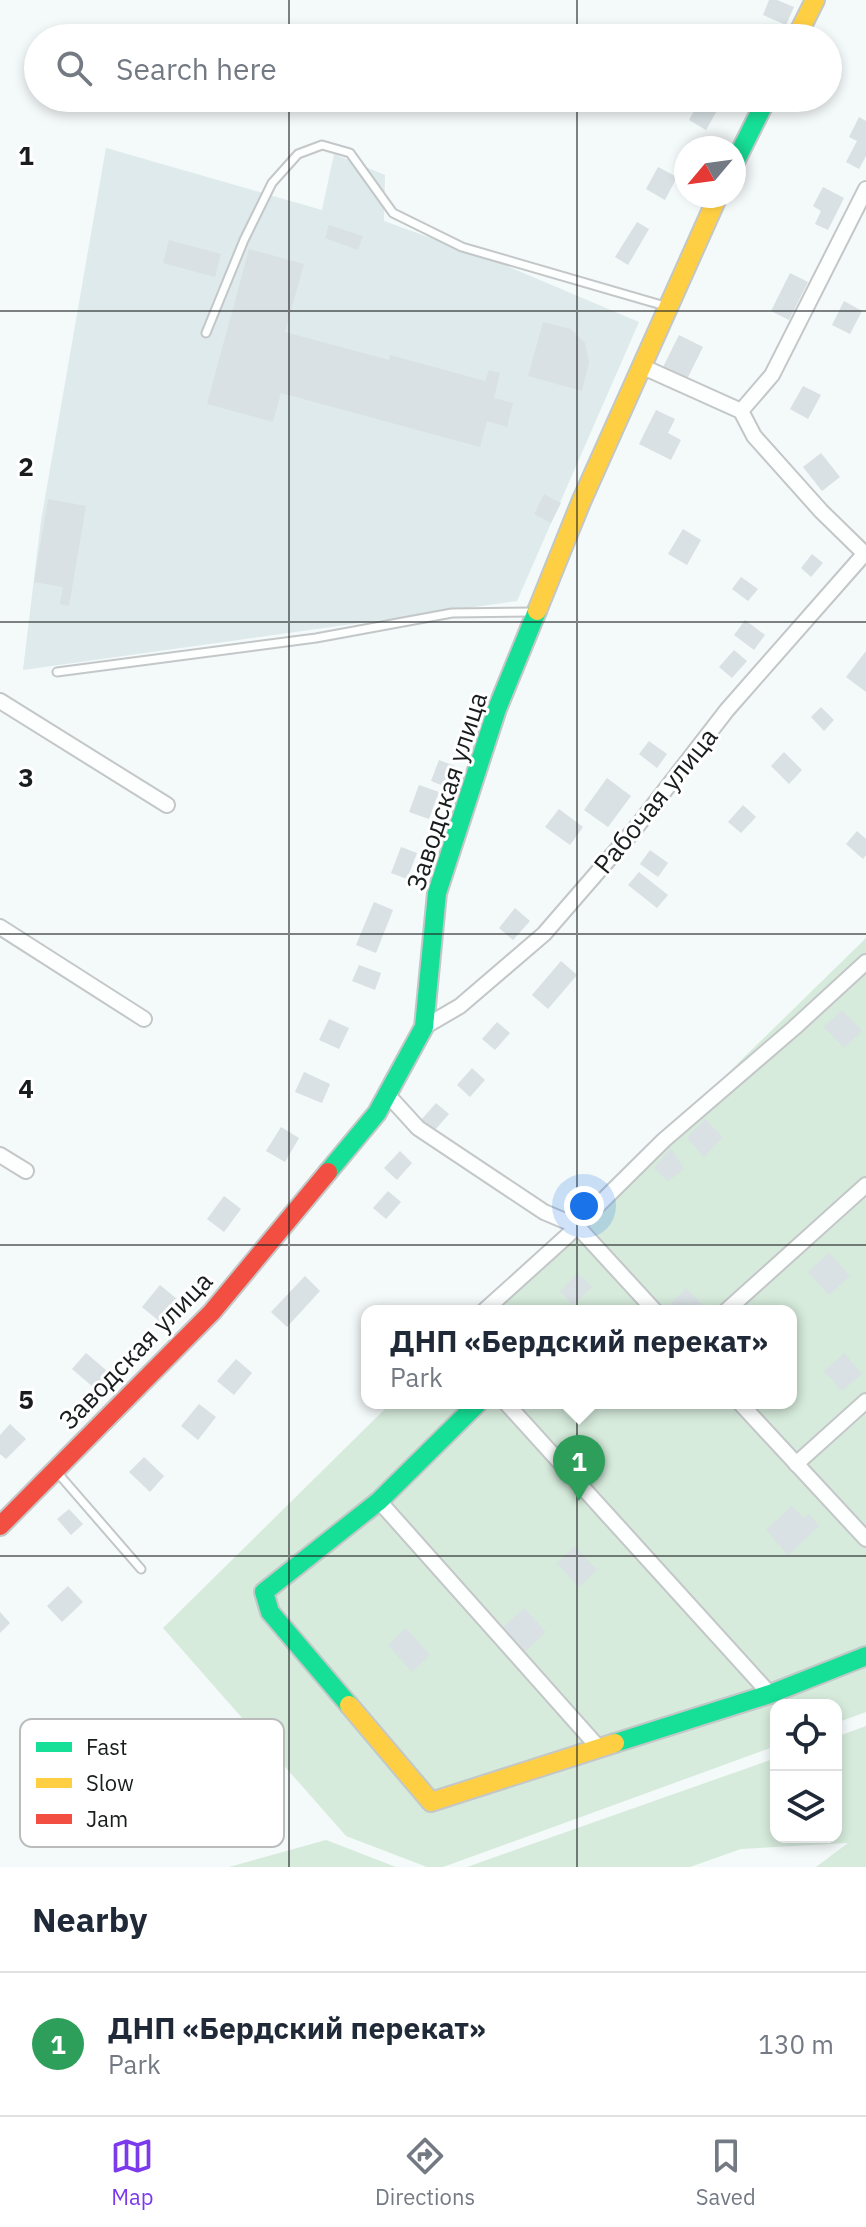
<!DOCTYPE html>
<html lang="en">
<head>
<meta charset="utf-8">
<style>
	:root { --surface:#fff; --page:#f2f2f3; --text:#1f2937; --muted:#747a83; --line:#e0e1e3; --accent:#7c3aed }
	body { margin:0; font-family:"IBM Plex Sans",sans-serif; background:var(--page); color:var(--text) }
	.controls { position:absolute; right:24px; bottom:24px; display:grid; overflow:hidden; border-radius:16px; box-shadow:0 4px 12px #0003 }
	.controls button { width:72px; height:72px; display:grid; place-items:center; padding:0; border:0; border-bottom:2px solid var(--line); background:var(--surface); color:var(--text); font:40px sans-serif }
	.compass { position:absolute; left:674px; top:136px; width:72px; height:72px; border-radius:50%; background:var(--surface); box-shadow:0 4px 12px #0003; rotate:241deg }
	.you { position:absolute; left:584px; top:1206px; width:28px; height:28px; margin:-20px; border:6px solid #fff; border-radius:50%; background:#1a73e8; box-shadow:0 0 0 12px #1a73e833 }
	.badge { display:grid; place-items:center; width:52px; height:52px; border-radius:50%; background:var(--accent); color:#fff; font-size:26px; font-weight:700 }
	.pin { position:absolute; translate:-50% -66px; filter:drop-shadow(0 2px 4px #0008) }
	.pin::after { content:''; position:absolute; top:42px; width:28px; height:24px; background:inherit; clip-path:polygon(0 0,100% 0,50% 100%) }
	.popup { position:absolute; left:361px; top:1305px; width:436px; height:104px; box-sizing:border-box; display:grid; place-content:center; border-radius:16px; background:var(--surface); filter:drop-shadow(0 2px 6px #0005); font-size:26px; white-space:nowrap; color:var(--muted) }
	.popup b { font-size:30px; color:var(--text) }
	.popup::after { content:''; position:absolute; left:50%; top:100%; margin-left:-16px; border:16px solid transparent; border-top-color:var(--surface) }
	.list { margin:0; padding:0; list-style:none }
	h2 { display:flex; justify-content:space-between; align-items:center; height:104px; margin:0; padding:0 32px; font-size:34px }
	h2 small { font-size:26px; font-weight:400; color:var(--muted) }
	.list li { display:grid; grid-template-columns:52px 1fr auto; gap:24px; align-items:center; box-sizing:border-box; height:144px; padding:0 32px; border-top:2px solid var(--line) }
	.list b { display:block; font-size:30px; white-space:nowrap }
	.list p { margin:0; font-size:26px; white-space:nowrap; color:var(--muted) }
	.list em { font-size:26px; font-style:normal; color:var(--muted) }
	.icon { flex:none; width:44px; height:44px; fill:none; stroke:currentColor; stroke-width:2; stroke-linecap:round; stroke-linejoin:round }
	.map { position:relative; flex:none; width:866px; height:1867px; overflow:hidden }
	.search { position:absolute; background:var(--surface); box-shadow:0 4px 12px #0003; left:24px; right:24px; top:24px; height:88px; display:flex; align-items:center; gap:20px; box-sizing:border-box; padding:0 28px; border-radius:44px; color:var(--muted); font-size:30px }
	.sheet { height:248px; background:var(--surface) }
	nav { display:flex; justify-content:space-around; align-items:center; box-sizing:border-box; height:112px; border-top:2px solid var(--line); background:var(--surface); font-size:22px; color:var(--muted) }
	nav a { display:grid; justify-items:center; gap:4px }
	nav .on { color:var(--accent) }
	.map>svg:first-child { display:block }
	.built { fill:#deeaeb }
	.green { fill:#d6ebdc }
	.building { fill:#d9e1e4 }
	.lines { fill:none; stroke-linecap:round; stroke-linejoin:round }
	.lane-casing { stroke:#c3c7c8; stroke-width:11 }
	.street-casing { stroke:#c3c7c8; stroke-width:18 }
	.fast-casing { stroke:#c3c7c8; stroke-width:22 }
	.slow-casing { stroke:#c3c7c8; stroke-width:22 }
	.jam-casing { stroke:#c3c7c8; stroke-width:22 }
	.lane { stroke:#fdfefe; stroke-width:7 }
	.street { stroke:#fdfefe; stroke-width:14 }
	.fast { stroke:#16e098; stroke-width:18 }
	.slow { stroke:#ffcf43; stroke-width:18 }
	.jam { stroke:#f24e42; stroke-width:18 }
	.grid { fill:none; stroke:#191d1d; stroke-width:2; stroke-opacity:0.55 }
	.labels { text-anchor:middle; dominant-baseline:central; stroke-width:6; stroke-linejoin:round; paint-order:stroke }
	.street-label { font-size:26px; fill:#191d1d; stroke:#fff }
	.key { fill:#fff; stroke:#babbbb; stroke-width:2 }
	.key-label { font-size:22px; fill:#191d1d }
	.grid-label { font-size:26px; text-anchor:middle; font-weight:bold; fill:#191d1d; stroke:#fff; stroke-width:6; stroke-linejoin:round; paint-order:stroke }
</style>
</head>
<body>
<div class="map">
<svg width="866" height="1867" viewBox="0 0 866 1867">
	<rect width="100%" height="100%" fill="#f4f9f9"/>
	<polygon class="built" points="106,148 322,210 334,154 385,175 384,221 500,263 639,322 517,601 23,670 41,521"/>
	<g class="green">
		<polygon points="866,938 866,1712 836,1723 836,1705 776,1705 776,1746 443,1867 427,1867 346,1836 163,1628 391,1403 791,1403 791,1311 485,1311"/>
		<polygon points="866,1726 866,1867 816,1867 848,1843 741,1849 690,1867 467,1867 776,1758 776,1837 836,1837 836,1737"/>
		<polygon points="326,1840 396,1867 229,1867"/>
	</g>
	<g class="building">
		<polygon points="769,0 777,0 794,7 786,25 763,15"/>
		<polygon points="701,98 724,98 706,130 689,120"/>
		<polygon points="859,117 866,121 866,156 859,169 846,162 857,141 849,137"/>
		<polygon points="658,167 677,177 665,200 646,189"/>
		<polygon points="823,187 844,198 828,230 815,224 821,211 813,206"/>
		<polygon points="637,222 649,229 628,265 615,257"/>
		<polygon points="329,225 363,236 358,250 325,238"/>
		<polygon points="169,240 221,254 215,277 163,263"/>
		<polygon points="249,249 304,264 285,332 389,360 390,355 485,381 489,370 500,373 494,398 513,403 507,427 487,421 480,447 281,393 273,422 207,404"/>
		<polygon points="790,273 808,282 789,320 771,311"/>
		<polygon points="844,301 862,311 850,334 832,325"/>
		<polygon points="543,322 571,329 585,343 589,363 582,391 528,376"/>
		<polygon points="679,335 703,347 687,379 663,367"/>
		<polygon points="803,386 821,395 808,419 790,409"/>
		<polygon points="656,410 675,419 668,433 681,440 671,460 639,444"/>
		<polygon points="821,453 840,477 822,491 803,467"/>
		<polygon points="544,494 561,503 551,523 534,514"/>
		<polygon points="48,499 86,506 69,606 60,604 63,587 34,582"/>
		<polygon points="683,529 701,540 687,565 668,554"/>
		<polygon points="812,554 823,563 811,577 801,568"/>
		<polygon points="741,577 758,589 748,601 732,589"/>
		<polygon points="745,620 765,635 754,650 734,635"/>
		<polygon points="734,650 747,661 732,678 719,667"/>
		<polygon points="866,651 866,692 846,677"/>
		<polygon points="821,707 834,720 824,731 811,717"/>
		<polygon points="649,741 667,754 657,768 639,754"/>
		<polygon points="784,752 802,770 789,784 771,766"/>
		<polygon points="439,760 455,766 446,787 431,781"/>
		<polygon points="607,778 631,796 608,827 584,810"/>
		<polygon points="419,785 439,792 429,819 409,812"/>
		<polygon points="743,805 756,817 741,833 728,822"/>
		<polygon points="559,809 583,827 570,845 545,827"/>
		<polygon points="857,831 866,839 866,855 863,859 846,844"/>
		<polygon points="401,847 417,853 407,879 391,873"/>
		<polygon points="650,850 668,863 658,877 640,864"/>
		<polygon points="639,872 668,895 657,908 628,885"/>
		<polygon points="374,902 393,910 376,953 356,945"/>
		<polygon points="515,908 530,921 513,940 499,928"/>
		<polygon points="561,961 577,975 548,1009 532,995"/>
		<polygon points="359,965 381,973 375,990 352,981"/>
		<polygon points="842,1010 862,1031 844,1048 824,1027"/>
		<polygon points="329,1019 349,1028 339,1049 319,1040"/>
		<polygon points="497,1022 510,1033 495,1050 482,1039"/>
		<polygon points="472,1068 485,1080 470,1097 457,1085"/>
		<polygon points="304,1072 330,1084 322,1103 295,1092"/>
		<polygon points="436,1103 449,1114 434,1131 421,1120"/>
		<polygon points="705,1119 723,1137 704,1157 687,1138"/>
		<polygon points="281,1127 299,1138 285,1162 266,1151"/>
		<polygon points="671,1148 684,1169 668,1181 654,1168"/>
		<polygon points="400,1151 412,1163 397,1180 384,1168"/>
		<polygon points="388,1191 401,1202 386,1219 373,1208"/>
		<polygon points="224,1196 241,1209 224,1232 207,1219"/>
		<polygon points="829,1253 850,1276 829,1295 808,1272"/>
		<polygon points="578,1273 592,1287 573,1305 560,1291"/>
		<polygon points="305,1276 320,1291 287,1327 271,1312"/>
		<polygon points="160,1285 177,1299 159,1321 142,1307"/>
		<polygon points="686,1288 708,1311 677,1311 670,1304"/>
		<polygon points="86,1353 113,1376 99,1392 72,1369"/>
		<polygon points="844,1353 862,1374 842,1391 824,1371"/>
		<polygon points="236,1359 252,1373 234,1395 217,1381"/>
		<polygon points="199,1404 216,1417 198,1440 181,1426"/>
		<polygon points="10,1424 26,1439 6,1459 0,1454 0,1435"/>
		<polygon points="144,1457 164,1476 150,1492 129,1472"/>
		<polygon points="792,1506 804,1518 809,1514 819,1526 788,1555 766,1530"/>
		<polygon points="69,1509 83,1524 71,1535 57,1519"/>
		<polygon points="575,1546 597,1570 579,1587 557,1563"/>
		<polygon points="68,1586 83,1602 62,1622 47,1606"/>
		<polygon points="524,1608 546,1632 525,1652 502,1628"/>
		<polygon points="0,1612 10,1623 0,1633"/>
		<polygon points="406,1628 430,1655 412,1672 388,1645"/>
	</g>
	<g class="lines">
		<g class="lane-casing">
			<g id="lane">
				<polyline points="206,333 244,240 272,183 298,154 322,145 350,153 393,213 462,247 665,306"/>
				<polyline points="57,672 316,638 452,613 535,612"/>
				<polyline points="56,1471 141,1569"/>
			</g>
		</g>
		<g class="street-casing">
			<g id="street">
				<polyline points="641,366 741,411 754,436 821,511 864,553"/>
				<polyline points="741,411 772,375 866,189"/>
				<polyline points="0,701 167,805"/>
				<polyline points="0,927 144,1019"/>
				<polyline points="424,1027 460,1006 544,934 635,829 727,710 866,552"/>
				<polyline points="387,1094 418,1128 544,1212 577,1226 655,1311"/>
				<polyline points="0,1155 26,1171"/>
				<polyline points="484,1311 567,1236 664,1140 794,1028 866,962"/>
				<polyline points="726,1311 866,1185"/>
				<polyline points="506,1403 770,1694"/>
				<polyline points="740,1403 866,1539"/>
				<polyline points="796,1464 866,1401"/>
				<polyline points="379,1501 599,1748"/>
			</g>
		</g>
		<g class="fast-casing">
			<g id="fast">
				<polyline points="734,164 767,98"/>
				<polyline points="328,1172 377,1113 424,1027 437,893 497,709 537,611"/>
				<polyline points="349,1705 270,1612 264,1592 379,1501 478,1403"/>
				<polyline points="615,1743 770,1694 866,1656"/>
			</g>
		</g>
		<g class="slow-casing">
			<g id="slow">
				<polyline points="796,38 815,0"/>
				<polyline points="537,611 581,502 718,196"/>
				<polyline points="349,1705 431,1802 615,1743"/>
			</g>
		</g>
		<g class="jam-casing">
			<polyline id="jam" points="0,1526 212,1312 328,1172"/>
		</g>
		<use href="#lane" class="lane"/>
		<use href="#street" class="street"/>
		<use href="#fast" class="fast"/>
		<use href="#slow" class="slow"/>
		<use href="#jam" class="jam"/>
	</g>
	<path class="grid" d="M 289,0 L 289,38M 577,0 L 577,38M 289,98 L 289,1867M 577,98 L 577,1867M 0,311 L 866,311M 0,622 L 866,622M 0,934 L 866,934M 0,1245 L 866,1245M 0,1556 L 866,1556"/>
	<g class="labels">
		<g class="street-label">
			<text transform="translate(446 791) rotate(-72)">Заводская улица</text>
			<text transform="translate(655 800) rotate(-51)">Рабочая улица</text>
			<text transform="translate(135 1350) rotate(-46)">Заводская улица</text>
		</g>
	</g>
	<rect x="20" y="1719" width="264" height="128" rx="12" class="key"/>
	<rect x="36" y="1742" width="36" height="10" fill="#16e098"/>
	<rect x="36" y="1778" width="36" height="10" fill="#ffcf43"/>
	<rect x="36" y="1814" width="36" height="10" fill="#f24e42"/>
	<g class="key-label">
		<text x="86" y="1755">Fast</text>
		<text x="86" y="1791">Slow</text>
		<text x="86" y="1827">Jam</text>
	</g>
	<g class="grid-label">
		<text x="26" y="165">1</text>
		<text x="26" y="476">2</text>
		<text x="26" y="787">3</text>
		<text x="26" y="1098">4</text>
		<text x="26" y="1409">5</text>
	</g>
</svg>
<div class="controls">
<button><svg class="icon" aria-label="locate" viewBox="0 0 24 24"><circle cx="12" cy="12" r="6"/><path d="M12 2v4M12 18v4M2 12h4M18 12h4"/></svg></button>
<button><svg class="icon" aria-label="layers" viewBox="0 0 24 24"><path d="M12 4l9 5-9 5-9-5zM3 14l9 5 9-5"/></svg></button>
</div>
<svg class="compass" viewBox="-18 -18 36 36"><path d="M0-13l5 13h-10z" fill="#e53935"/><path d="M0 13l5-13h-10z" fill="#747a83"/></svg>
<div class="you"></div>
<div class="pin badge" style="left:579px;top:1501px;background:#2e9e5b">1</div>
<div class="popup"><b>ДНП «Бердский перекат»</b>Park</div>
<div class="search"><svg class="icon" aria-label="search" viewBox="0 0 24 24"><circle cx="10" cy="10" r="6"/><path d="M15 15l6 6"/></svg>Search here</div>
</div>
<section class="sheet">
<h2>Nearby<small></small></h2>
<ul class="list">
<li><span class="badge" style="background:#2e9e5b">1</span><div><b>ДНП «Бердский перекат»</b><p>Park</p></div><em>130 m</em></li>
</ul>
</section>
<nav>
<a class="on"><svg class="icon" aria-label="map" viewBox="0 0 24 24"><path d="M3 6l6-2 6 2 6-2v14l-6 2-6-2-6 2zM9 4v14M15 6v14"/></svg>Map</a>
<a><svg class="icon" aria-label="directions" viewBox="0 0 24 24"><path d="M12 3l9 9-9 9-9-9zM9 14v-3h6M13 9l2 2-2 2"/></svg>Directions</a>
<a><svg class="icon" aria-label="saved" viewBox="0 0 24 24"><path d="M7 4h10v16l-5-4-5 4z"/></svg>Saved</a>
</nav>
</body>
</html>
